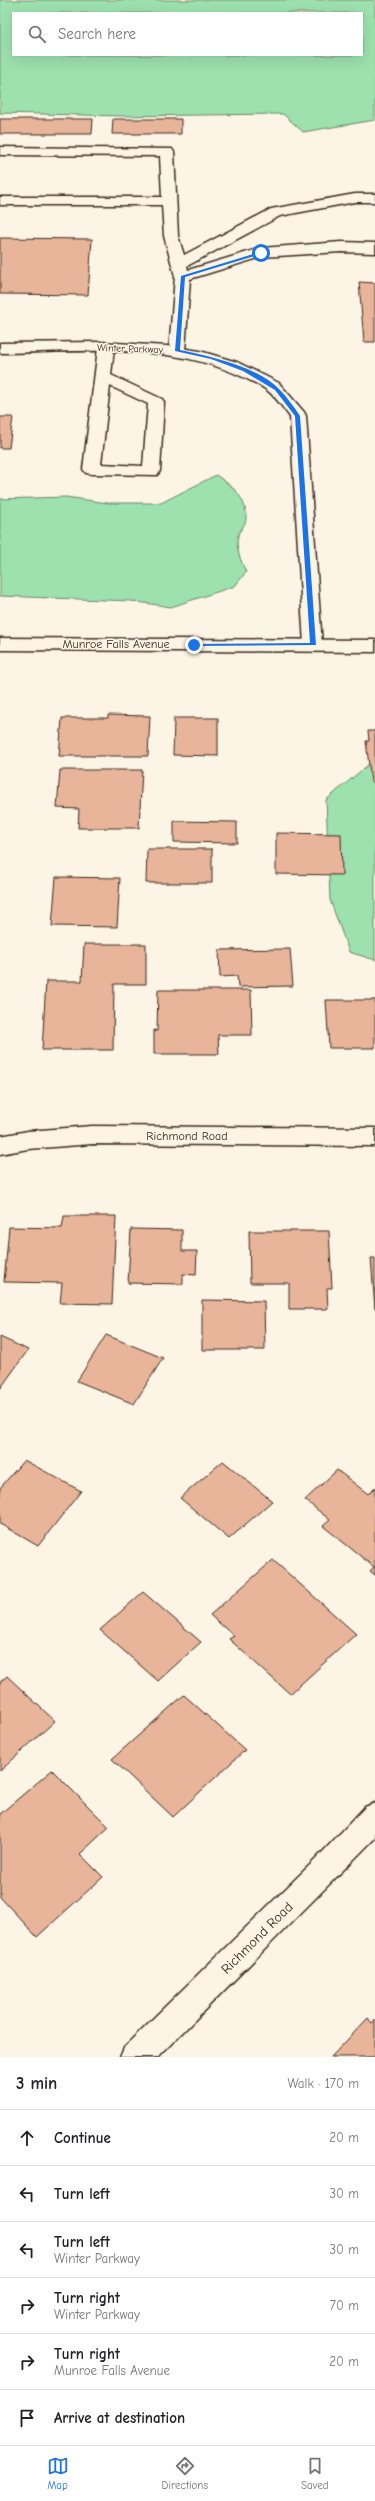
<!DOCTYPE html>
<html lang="en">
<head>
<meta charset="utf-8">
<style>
	:root { --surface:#fff; --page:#f2f2f2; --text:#202124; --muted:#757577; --line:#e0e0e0; --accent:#1a73e8 }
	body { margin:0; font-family:"Comic Neue",sans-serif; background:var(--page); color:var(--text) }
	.stop { position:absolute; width:12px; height:12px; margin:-9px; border:3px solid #1a73e8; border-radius:50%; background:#fff }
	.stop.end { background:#1a73e8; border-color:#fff; box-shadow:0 1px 4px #0008 }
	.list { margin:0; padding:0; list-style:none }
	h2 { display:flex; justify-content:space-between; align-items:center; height:52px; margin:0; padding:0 16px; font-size:17px }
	h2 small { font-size:13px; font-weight:400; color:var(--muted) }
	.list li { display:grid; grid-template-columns:26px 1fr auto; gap:12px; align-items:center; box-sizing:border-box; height:56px; padding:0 16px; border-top:1px solid var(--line) }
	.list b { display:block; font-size:15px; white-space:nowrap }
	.list p { margin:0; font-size:13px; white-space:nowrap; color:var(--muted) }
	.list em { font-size:13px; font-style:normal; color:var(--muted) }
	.icon { flex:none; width:22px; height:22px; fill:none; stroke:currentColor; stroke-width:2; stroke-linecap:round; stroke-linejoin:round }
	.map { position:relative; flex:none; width:375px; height:2057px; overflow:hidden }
	.search { position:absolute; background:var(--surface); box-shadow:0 4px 16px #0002; left:12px; right:12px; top:12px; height:44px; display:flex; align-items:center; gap:10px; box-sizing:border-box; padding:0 14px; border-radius:0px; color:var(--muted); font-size:15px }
	.sheet { height:388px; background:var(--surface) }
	nav { display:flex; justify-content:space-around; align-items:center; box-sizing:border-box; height:56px; border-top:1px solid var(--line); background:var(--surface); font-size:11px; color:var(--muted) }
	nav a { display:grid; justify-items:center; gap:2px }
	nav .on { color:var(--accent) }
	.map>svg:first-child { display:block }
	.green { fill:#9ce1ae; stroke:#6c8666; fill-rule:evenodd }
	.building { fill:#e8b49a; stroke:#3b2a1e }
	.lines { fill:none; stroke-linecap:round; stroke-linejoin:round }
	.lane-casing { stroke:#3b2a1e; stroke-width:3 }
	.street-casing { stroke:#3b2a1e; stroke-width:3 }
	.secondary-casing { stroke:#3b2a1e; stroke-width:3 }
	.lane { fill:#fcf5e5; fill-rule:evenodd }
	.street { fill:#fcf5e5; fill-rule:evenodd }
	.secondary { fill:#fcf5e5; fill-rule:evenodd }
	.route { fill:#1a73e8 }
	.labels { text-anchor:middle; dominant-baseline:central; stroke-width:3; stroke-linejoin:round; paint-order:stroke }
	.far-street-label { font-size:10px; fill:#3b2a1e; stroke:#fcf5e5 }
	.street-label { font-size:12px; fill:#3b2a1e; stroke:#fcf5e5 }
	.near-street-label { font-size:14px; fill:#3b2a1e; stroke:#fcf5e5 }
</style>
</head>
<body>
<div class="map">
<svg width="375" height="2057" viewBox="0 0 375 2057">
	<rect width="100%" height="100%" fill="#fcf5e5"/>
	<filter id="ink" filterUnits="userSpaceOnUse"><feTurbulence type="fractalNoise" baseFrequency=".025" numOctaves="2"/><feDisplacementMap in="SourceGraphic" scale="8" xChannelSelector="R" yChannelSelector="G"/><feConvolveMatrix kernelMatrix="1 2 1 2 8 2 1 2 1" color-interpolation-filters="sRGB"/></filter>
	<g filter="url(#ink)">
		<g class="green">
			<path d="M 0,0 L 375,0 L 375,120 L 303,132 L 283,114 L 121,116 L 0,113 ZM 13,13 L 362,13 L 362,55 L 13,55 Z"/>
			<path d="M 216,475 C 232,486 247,497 246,519 C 246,525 239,530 238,536 C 235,548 241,561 246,572 L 235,586 L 171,607 L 131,601 L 0,596 L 0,499 L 66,497 L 108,503 L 161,503 Z"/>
			<polygon points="375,759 375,960 349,952 330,900 326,800"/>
		</g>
		<g class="building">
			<polygon points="0,119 93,119 92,134 0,134"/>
			<polygon points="113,119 181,119 181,134 112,134"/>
			<polygon points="0,238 92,239 88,295 0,294"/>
			<polygon points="359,282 375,283 375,342 364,342"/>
			<polygon points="0,417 13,417 9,448 0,448"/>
			<polygon points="108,715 150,716 148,756 59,756 62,718 108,718"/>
			<polygon points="174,718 218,718 218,756 173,755"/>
			<polygon points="368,731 375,731 375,782 371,782 366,741 369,741"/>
			<polygon points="60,770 142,770 139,828 78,828 79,809 57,808"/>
			<polygon points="174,821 237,822 237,843 174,842"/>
			<polygon points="276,833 341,834 342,875 276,874"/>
			<polygon points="147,849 212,849 212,883 146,883"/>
			<polygon points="56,877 120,878 117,927 52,926"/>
			<polygon points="84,944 146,944 146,984 114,984 113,1050 42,1050 46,981 82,981"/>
			<polygon points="290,949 293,986 238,987 237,976 220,977 219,950"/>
			<polygon points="158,990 251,990 252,1035 218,1035 219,1054 154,1054 154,1030 157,1031"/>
			<polygon points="326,1000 375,1000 375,1048 329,1048"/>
			<polygon points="64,1216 116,1216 112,1304 60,1303 62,1283 4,1282 9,1227 62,1228"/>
			<polygon points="131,1229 182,1230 182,1251 197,1251 196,1275 183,1274 183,1284 128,1283"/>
			<polygon points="249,1231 329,1231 332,1288 327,1288 328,1309 289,1309 289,1283 250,1283"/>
			<polygon points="371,1258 375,1258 375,1309"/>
			<polygon points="202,1300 264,1301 265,1350 202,1350"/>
			<polygon points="106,1335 163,1358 134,1404 77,1381"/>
			<polygon points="0,1337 28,1350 0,1389"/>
			<polygon points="24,1460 81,1491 38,1546 0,1524 0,1488"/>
			<polygon points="223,1461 272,1501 229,1539 180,1498"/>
			<polygon points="337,1470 368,1494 375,1487 375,1575 370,1571 374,1567 323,1526 330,1520 305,1500"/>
			<polygon points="273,1560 356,1634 290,1694 229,1639 234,1636 210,1615"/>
			<polygon points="143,1592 201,1642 158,1681 100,1630"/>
			<polygon points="7,1676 55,1721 0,1771 0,1682"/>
			<polygon points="184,1695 245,1750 173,1817 112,1759"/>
			<polygon points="52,1770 109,1827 80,1854 103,1877 37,1937 0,1897 0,1814"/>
			<polygon points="368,2018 372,2023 375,2020 375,2057 331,2057"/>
		</g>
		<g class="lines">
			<g class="lane-casing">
				<g id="lane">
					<polygon points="0,147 172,149 174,152 178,236 184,255 271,209 355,194 375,194 375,202 355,202 280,216 187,266 188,270 261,248 341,242 375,243 375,253 341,252 262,257 190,279 185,351 177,356 171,354 169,351 175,276 164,236 162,205 0,205 0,197 162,197 160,156 0,155"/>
					<path d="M 106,343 L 114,348 L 111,375 L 162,399 L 164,402 L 160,471 L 157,475 L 92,474 L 86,473 L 83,469 L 98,348 ZM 110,386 L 148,404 L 143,466 L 101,464 Z"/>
				</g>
			</g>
			<g class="street-casing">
				<g id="street">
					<path d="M 99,342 L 167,346 L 200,351 L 237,362 L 279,383 L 304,412 L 306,416 L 322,645 L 320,649 L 306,649 L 304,645 L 290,417 C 283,408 277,398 268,391 C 261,385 253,382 245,378 C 170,341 81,352 0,353 L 0,343 Z"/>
					<polygon points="92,1126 375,1128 375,1146 92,1144 28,1149 0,1154 0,1136 28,1131"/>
					<polygon points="375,1803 375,1838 158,2057 120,2057 125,2046 316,1859 365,1807"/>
				</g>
			</g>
			<g class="secondary-casing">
				<polygon id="secondary" points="0,638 375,640 375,652 0,650"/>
			</g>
			<use href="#lane" class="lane"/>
			<use href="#street" class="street"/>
			<use href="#secondary" class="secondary"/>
		</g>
	</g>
	<path class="route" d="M 260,252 L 264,253 L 185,277 L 180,350 C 209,356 258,367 279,389 C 287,397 294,407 300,416 L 316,645 L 194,646 L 192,644 L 310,643 L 295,416 L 275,390 L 243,371 L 211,359 L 175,351 L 181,276 Z"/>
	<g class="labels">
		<g class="far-street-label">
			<text transform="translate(130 349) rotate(2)">Winter Parkway</text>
		</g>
		<g class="street-label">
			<text x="116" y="644">Munroe Falls Avenue</text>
			<text x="187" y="1136">Richmond Road</text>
		</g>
		<g class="near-street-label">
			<text transform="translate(257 1938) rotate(-45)">Richmond Road</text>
		</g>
	</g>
</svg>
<div class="stop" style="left:261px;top:253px"></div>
<div class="stop end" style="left:194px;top:645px"></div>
<div class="search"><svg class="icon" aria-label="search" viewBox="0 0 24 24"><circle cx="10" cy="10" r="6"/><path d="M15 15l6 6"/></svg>Search here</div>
</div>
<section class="sheet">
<h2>3 min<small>Walk · 170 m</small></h2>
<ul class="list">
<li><svg class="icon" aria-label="ahead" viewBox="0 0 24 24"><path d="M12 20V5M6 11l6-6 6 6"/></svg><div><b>Continue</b></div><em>20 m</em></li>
<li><svg class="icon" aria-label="left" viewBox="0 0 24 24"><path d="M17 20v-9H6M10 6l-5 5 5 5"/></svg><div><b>Turn left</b></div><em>30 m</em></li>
<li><svg class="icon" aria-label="left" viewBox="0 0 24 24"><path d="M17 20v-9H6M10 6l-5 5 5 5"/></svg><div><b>Turn left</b><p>Winter Parkway</p></div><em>30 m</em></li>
<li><svg class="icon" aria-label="right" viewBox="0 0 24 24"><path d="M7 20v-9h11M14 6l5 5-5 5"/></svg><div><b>Turn right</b><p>Winter Parkway</p></div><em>70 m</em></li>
<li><svg class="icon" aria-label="right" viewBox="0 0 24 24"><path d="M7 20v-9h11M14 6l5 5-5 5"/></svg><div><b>Turn right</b><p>Munroe Falls Avenue</p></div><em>20 m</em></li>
<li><svg class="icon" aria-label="arrive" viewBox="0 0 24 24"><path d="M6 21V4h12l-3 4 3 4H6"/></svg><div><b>Arrive at destination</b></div></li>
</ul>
</section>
<nav>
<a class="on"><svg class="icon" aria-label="map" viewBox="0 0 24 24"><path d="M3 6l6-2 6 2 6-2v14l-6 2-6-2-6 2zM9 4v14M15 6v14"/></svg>Map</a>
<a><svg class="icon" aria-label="directions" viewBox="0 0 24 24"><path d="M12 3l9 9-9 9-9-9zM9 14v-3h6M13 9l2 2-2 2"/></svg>Directions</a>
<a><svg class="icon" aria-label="saved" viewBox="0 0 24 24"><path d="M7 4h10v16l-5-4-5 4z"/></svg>Saved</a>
</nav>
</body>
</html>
